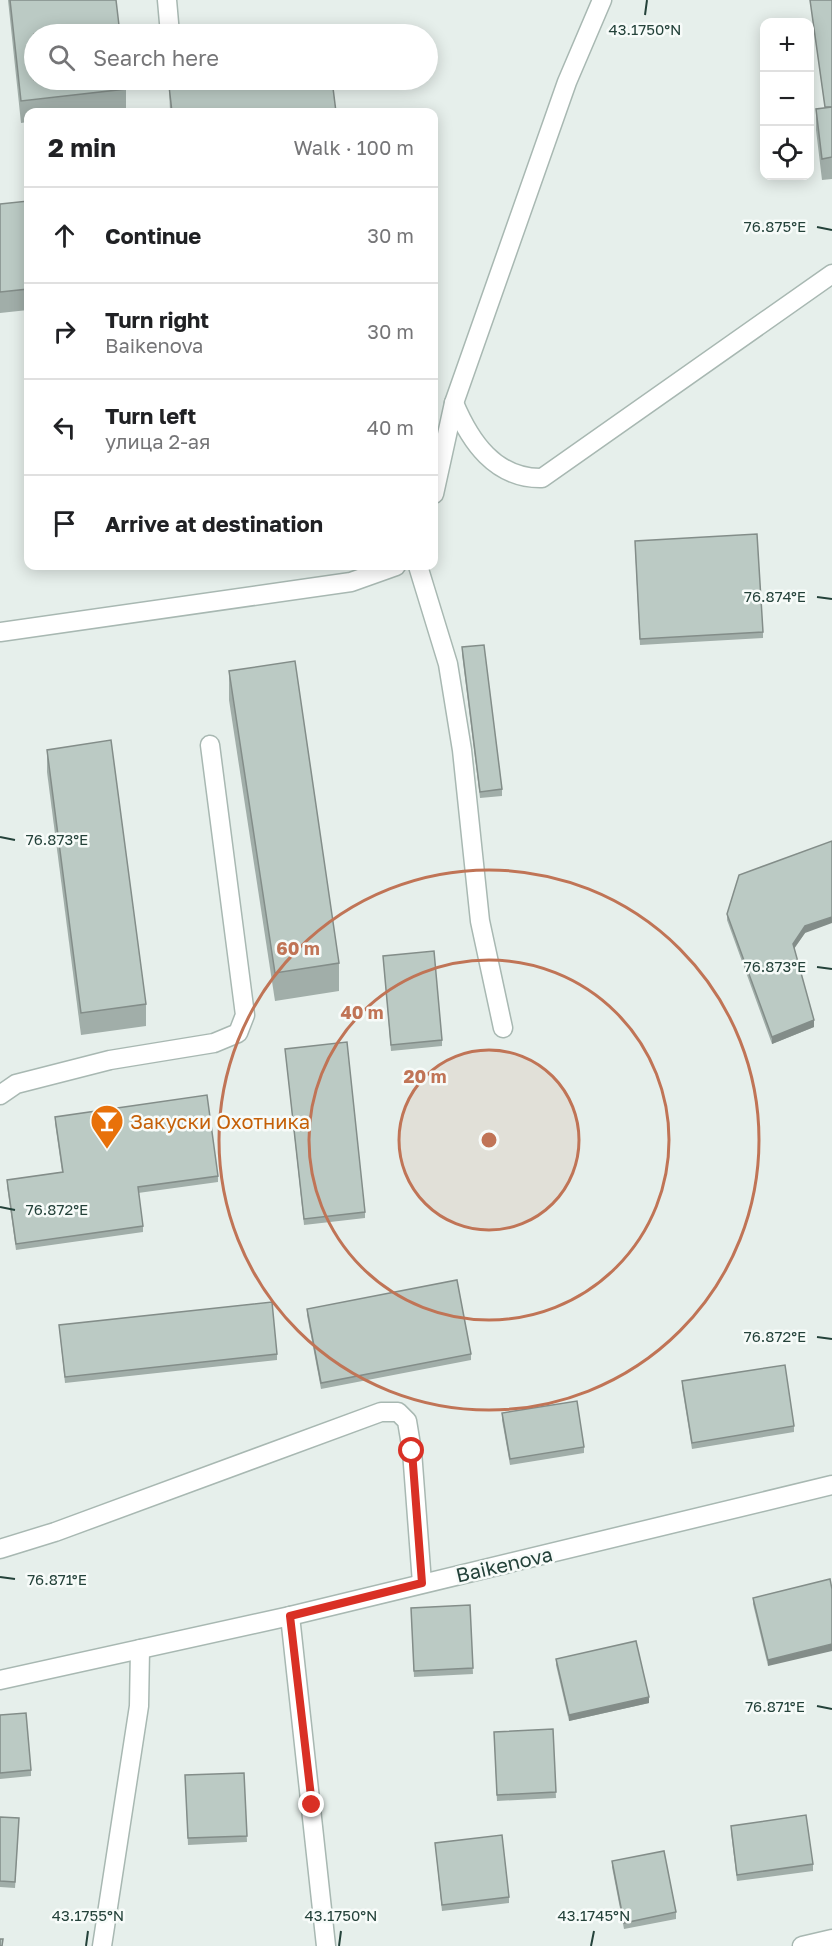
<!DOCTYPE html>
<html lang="en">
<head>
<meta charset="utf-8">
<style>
	:root { --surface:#fff; --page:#f2f2f2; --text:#202124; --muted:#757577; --line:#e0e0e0 }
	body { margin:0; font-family:"Golos Text",sans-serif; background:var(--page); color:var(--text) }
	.controls { position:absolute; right:18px; top:18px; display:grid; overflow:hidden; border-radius:12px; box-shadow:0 3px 15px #0003 }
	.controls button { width:54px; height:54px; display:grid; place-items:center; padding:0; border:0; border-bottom:2px solid var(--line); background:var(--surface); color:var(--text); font:30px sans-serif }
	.stop { position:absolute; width:18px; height:18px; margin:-14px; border:4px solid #d93025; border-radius:50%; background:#fff }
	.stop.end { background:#d93025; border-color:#fff; box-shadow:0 2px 6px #0008 }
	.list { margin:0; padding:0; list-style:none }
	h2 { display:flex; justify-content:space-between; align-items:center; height:78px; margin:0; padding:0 24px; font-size:26px }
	h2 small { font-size:20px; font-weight:400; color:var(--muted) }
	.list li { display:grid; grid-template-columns:39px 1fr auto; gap:18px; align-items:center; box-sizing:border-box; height:96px; padding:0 24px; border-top:2px solid var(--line) }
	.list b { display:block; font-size:22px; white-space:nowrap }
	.list p { margin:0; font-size:20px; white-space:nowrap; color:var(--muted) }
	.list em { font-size:20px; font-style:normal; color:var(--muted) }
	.icon { flex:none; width:33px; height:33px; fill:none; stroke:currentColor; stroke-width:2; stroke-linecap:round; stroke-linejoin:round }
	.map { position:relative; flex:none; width:832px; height:1946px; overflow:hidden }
	.search { position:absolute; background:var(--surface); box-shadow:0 3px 15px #0003; left:24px; top:24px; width:414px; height:66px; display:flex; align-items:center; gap:15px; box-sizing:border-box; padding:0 21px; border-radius:33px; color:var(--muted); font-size:22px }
	.panel { position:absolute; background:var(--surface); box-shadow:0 3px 15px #0003; left:24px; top:108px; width:414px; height:462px; border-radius:12px }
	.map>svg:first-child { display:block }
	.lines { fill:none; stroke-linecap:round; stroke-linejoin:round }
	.minor-casing { stroke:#a8b8b2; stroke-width:21 }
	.minor { stroke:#fff; stroke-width:18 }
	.wall { fill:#a1aea9 }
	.shaded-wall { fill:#838d89 }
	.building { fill:#bbcac4; stroke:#838d89; stroke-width:1.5 }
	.route { stroke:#d93025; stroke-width:8 }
	.ticks { fill:none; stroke:#24423a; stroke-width:2 }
	.ring { fill:none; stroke:#c07456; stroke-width:3 }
	.labels { text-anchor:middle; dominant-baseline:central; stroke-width:5; stroke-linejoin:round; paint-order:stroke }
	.food-label { font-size:20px; fill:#c56008; stroke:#f7fbf9; text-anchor:start }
	.street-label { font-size:20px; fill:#24423a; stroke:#f7fbf9 }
	.ticks-label { font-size:15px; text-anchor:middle; fill:#24423a; stroke:#f7fbf9; stroke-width:5; stroke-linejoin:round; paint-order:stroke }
	.centre { fill:#c07456; stroke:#f7fbf9; stroke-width:3 }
	.ring-label { font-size:18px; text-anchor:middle; font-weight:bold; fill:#c07456; stroke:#f7fbf9; stroke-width:5; stroke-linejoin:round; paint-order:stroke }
</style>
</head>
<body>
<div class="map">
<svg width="832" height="1946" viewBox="0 0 832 1946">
	<rect width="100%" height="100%" fill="#e6efeb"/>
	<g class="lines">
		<g class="minor-casing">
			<g id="minor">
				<polyline points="167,0 170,34"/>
				<path d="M 454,403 C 470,441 495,479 542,478 L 832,274"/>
				<polyline points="434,494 454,403 567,82 602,0"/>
				<polyline points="418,566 448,664 462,750 480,921 503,1028"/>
				<polyline points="0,632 351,582 396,566"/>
				<polyline points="0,1095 16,1084 110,1060 214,1043 238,1033 245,1015 210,745"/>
				<polyline points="0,1549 55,1532 381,1412 398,1412 407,1421 412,1451 422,1583"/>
				<polyline points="290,1616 326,1946"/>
				<polyline points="0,1680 290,1616 832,1485"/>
				<polyline points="102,1946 139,1706 140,1649"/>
				<polyline points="802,1946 832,1939"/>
			</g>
		</g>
		<use href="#minor" class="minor"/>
	</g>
	<g class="wall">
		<polygon points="8,0 116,0 126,89 126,111 113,112 28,112 28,122 21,123"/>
		<polygon points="810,0 832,0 832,179 822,180 816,130 816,109 825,108"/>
		<polygon points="169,86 336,112 170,112"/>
		<polygon points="28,201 28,310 0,313 0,204"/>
		<polygon points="635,547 763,632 763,638 640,645"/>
		<polygon points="462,647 502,789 502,796 480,798 462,654"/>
		<polygon points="229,671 339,963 339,991 275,1001 229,700"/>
		<polygon points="47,750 146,1004 146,1026 81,1035 47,772"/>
		<polygon points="727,914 805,933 794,949 814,1027 772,1044 727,920"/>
		<polygon points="383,956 442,1040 442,1046 391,1051"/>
		<polygon points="285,1049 365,1212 365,1218 304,1225"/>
		<polygon points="55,1117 218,1176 218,1182 138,1193 143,1226 143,1232 16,1250 7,1186 7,1180 62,1172 55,1123"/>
		<polygon points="307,1309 471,1354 471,1360 321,1389 307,1315"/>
		<polygon points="59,1325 277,1354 277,1360 65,1383"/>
		<polygon points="682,1381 794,1426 794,1432 692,1449 682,1387"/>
		<polygon points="502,1413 584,1447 584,1453 510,1465 502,1420"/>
		<polygon points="830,1579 768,1666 753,1604 753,1598"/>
		<polygon points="470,1605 473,1674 414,1677 411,1608"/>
		<polygon points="556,1659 649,1703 569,1721 556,1665"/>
		<polygon points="0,1715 31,1770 31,1776 0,1779"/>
		<polygon points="553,1729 556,1798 497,1801 494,1732"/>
		<polygon points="244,1773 247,1842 188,1845 185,1775"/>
		<polygon points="0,1817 19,1818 15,1888 0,1887"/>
		<polygon points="731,1826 813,1864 813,1871 737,1881 731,1832"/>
		<polygon points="435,1843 509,1897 509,1903 442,1911"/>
		<polygon points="612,1861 676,1912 676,1919 624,1929 612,1867"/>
	</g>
	<g class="shaded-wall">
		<polygon points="832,917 832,923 805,933 793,950 793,944 805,926"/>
		<polygon points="814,1020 814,1027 772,1044 772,1037"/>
		<polygon points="832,1644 832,1651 768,1666 768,1660"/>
		<polygon points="649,1697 649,1703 569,1721 569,1715"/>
	</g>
	<g class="building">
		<polygon points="10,0 116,0 120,34 34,34 34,80 125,80 126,89 21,101"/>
		<polygon points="810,0 832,0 832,107 825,107"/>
		<polygon points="225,80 332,80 336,112 172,112 169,86"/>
		<polygon points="832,107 832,157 822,159 816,109"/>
		<polygon points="28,201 28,289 0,292 0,204"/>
		<polygon points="757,534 763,632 640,639 635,541"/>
		<polygon points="484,645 502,789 480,792 462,647"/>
		<polygon points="295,661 339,963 275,973 229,671"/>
		<polygon points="111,740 146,1004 81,1013 47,750"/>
		<polygon points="832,841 832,917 805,926 793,944 814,1020 772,1037 727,914 739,875"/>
		<polygon points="434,951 442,1040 391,1045 383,956"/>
		<polygon points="347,1042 365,1212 304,1219 285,1049"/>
		<polygon points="207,1095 218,1176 138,1187 143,1226 16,1244 7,1180 63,1172 55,1117"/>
		<polygon points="457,1280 471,1354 321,1383 307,1309"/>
		<polygon points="272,1302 277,1354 65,1377 59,1325"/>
		<polygon points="785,1365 794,1426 692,1443 682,1381"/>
		<polygon points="577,1401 584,1447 510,1459 502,1413"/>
		<polygon points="830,1579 832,1589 832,1644 768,1660 753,1598"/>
		<polygon points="470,1605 473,1668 414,1671 411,1608"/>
		<polygon points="636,1641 649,1697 569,1715 556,1659"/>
		<polygon points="26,1713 31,1770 0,1773 0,1715"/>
		<polygon points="553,1729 556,1792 497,1795 494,1732"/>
		<polygon points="244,1773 247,1836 188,1838 185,1775"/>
		<polygon points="806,1815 813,1864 737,1875 731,1826"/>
		<polygon points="0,1817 19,1818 15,1882 0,1881"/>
		<polygon points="502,1835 509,1897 442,1905 435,1843"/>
		<polygon points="664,1851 676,1912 624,1923 612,1861"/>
		<polygon points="0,1939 3,1939 2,1946 0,1946"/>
	</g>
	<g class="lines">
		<polyline class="route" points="312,1805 290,1616 422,1583 412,1451"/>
	</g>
	<path class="ticks" d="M 645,15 L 647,0M 817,227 L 832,230M 817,597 L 832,599M 0,837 L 15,840M 817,967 L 832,969M 0,1207 L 15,1210M 817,1337 L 832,1339M 0,1577 L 15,1579M 817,1706 L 832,1709M 86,1946 L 88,1931M 339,1946 L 341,1931M 591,1946 L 594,1931"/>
	<circle cx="489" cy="1140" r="90" fill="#c07456" fill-opacity=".12"/>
	<g class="ring">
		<circle cx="489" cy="1140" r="90"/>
		<circle cx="489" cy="1140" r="180"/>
		<circle cx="489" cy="1140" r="270"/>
	</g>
	<defs>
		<g id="bar-pin" transform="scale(1.725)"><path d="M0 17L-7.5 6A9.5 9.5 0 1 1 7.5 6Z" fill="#e8710a" stroke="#f7fbf9"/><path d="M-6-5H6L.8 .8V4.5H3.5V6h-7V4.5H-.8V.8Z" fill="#fff"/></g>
	</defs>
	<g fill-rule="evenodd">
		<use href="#bar-pin" x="107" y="1121"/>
	</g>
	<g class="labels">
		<g class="food-label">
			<text x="130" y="1121">Закуски Охотника</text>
		</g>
		<g class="street-label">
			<text transform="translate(504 1564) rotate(-13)">Baikenova</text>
		</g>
	</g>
	<g class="ticks-label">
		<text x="645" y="35">43.1750°N</text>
		<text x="775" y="232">76.875°E</text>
		<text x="775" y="602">76.874°E</text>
		<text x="57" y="845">76.873°E</text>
		<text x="775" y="972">76.873°E</text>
		<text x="57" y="1215">76.872°E</text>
		<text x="775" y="1342">76.872°E</text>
		<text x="57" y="1585">76.871°E</text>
		<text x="775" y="1712">76.871°E</text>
		<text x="88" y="1921">43.1755°N</text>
		<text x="341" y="1921">43.1750°N</text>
		<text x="594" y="1921">43.1745°N</text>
	</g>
	<circle cx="489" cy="1140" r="9" class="centre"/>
	<g class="ring-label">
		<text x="298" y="955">60 m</text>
		<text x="362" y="1019">40 m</text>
		<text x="425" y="1083">20 m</text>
	</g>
</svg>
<div class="controls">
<button>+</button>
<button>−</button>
<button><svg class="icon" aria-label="locate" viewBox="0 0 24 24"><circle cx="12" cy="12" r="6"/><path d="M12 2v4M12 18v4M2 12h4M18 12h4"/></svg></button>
</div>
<div class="stop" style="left:412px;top:1451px"></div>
<div class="stop end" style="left:312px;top:1805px"></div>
<div class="search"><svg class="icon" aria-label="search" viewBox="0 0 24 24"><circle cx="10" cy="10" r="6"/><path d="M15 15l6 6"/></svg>Search here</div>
<section class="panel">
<h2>2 min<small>Walk · 100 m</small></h2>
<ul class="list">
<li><svg class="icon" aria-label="ahead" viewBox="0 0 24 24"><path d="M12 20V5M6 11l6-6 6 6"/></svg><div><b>Continue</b></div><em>30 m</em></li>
<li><svg class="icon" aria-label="right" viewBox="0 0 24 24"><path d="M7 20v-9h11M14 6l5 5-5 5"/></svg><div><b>Turn right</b><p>Baikenova</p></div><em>30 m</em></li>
<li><svg class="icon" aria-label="left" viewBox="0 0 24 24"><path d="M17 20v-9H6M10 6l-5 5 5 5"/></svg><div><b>Turn left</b><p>улица 2-ая</p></div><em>40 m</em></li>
<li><svg class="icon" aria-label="arrive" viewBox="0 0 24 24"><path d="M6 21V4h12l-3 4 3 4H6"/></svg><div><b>Arrive at destination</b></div></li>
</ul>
</section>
</div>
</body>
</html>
